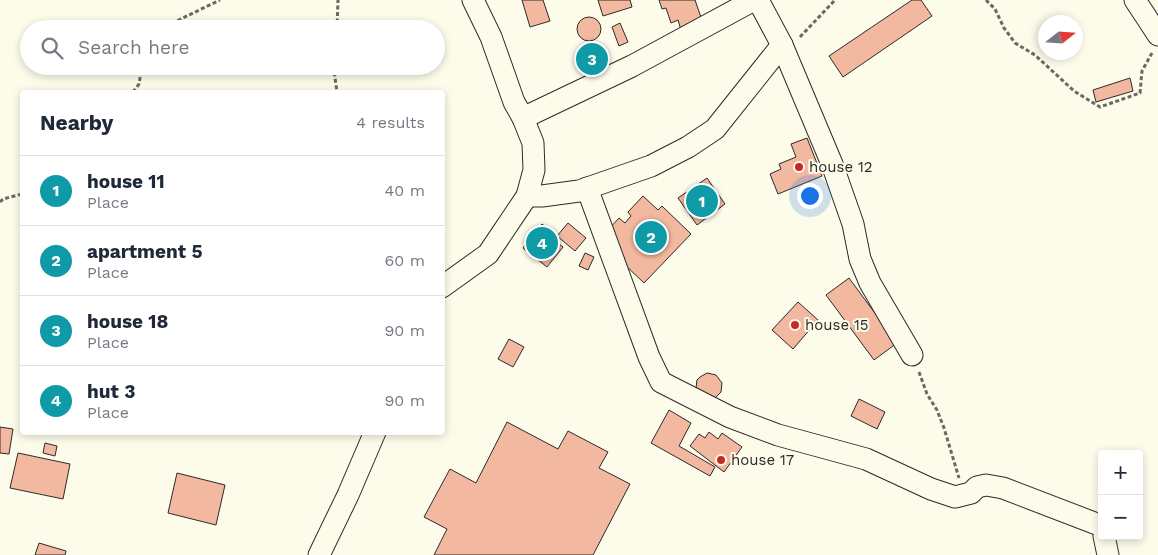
<!DOCTYPE html>
<html lang="en">
<head>
<meta charset="utf-8">
<style>
	:root { --surface:#fff; --page:#f2f2f3; --text:#1f2937; --muted:#747a83; --line:#e0e1e3; --accent:#0b8043 }
	body { margin:0; font-family:"Work Sans",sans-serif; background:var(--page); color:var(--text) }
	.controls { position:absolute; right:15px; bottom:15px; display:grid; overflow:hidden; border-radius:5px; box-shadow:0 2px 8px #0003 }
	.controls button { width:45px; height:45px; display:grid; place-items:center; padding:0; border:0; border-bottom:1px solid var(--line); background:var(--surface); color:var(--text); font:25px sans-serif }
	.compass { position:absolute; left:1038px; top:15px; width:45px; height:45px; border-radius:50%; background:var(--surface); box-shadow:0 2px 8px #0003; rotate:73deg }
	.you { position:absolute; left:809px; top:195px; width:18px; height:18px; margin:-12px; border:4px solid #fff; border-radius:50%; background:#1a73e8; box-shadow:0 0 0 8px #1a73e833 }
	.badge { display:grid; place-items:center; width:32px; height:32px; border-radius:50%; background:var(--accent); color:#fff; font-size:16px; font-weight:700 }
	.pin { position:absolute; translate:-50% -50%; border:2px solid #fff; box-shadow:0 1px 5px #0006 }
	.list { margin:0; padding:0; list-style:none }
	h2 { display:flex; justify-content:space-between; align-items:center; height:65px; margin:0; padding:0 20px; font-size:21px }
	h2 small { font-size:16px; font-weight:400; color:var(--muted) }
	.list li { display:grid; grid-template-columns:32px 1fr auto; gap:15px; align-items:center; box-sizing:border-box; height:70px; padding:0 20px; border-top:1px solid var(--line) }
	.list b { display:block; font-size:19px; white-space:nowrap }
	.list p { margin:0; font-size:16px; white-space:nowrap; color:var(--muted) }
	.list em { font-size:16px; font-style:normal; color:var(--muted) }
	.icon { flex:none; width:28px; height:28px; fill:none; stroke:currentColor; stroke-width:2; stroke-linecap:round; stroke-linejoin:round }
	.map { position:relative; flex:none; width:1158px; height:555px; overflow:hidden }
	.search { position:absolute; background:var(--surface); box-shadow:0 2px 8px #0003; left:20px; top:20px; width:425px; height:55px; display:flex; align-items:center; gap:12px; box-sizing:border-box; padding:0 18px; border-radius:28px; color:var(--muted); font-size:19px }
	.panel { position:absolute; background:var(--surface); box-shadow:0 2px 8px #0003; left:20px; top:90px; width:425px; height:345px; border-radius:5px }
	.map>svg:first-child { display:block }
	.building { fill:#f2b8a0; stroke:#2b2b2b }
	.lines { fill:none; stroke-linecap:round; stroke-linejoin:round }
	.minor-casing { stroke:#2b2b2b; stroke-width:23 }
	.path { stroke:#6a6964; stroke-width:3; stroke-dasharray:4 2.5; stroke-linecap:butt }
	.minor { stroke:#fdfbea; stroke-width:21 }
	.poi-dot { fill:#c62828; stroke:#fdfbea; stroke-width:2 }
	.labels { text-anchor:middle; dominant-baseline:central; stroke-width:4; stroke-linejoin:round; paint-order:stroke }
	.poi-label { font-size:15px; fill:#2b2b2b; stroke:#fdfbea; text-anchor:start }
</style>
</head>
<body>
<div class="map">
<svg width="1158" height="555" viewBox="0 0 1158 555">
	<rect width="100%" height="100%" fill="#fdfbea"/>
	<g class="building">
		<polygon points="522,0 543,0 550,21 530,27"/>
		<polygon points="598,0 630,0 632,7 603,16"/>
		<polygon points="659,0 695,0 703,23 681,30 678,20 671,23 666,8 662,9"/>
		<polygon points="912,0 921,0 932,16 843,77 829,56"/>
		<circle cx="589" cy="29" r="12"/>
		<polygon points="620,23 628,42 619,46 612,27"/>
		<polygon points="597,46 604,67 588,73 580,51"/>
		<polygon points="1130,78 1133,91 1096,102 1093,90"/>
		<polygon points="807,138 822,176 778,194 770,174 781,169 779,164 796,157 791,144"/>
		<polygon points="707,178 725,204 697,225 678,198"/>
		<polygon points="643,196 658,210 662,206 691,234 644,283 622,262 625,258 612,246 607,231 619,218 625,223 631,216 628,212"/>
		<polygon points="568,223 586,238 575,251 557,236"/>
		<polygon points="542,224 554,234 551,238 563,247 547,267 523,248"/>
		<polygon points="585,253 594,257 588,270 579,266"/>
		<polygon points="849,278 897,343 874,360 826,295"/>
		<polygon points="798,302 818,320 793,349 772,330"/>
		<polygon points="509,339 524,347 513,367 498,359"/>
		<polygon points="707,373 716,375 722,383 721,392 715,398 696,388 697,380 700,377"/>
		<polygon points="859,399 885,412 877,429 851,416"/>
		<polygon points="669,410 691,423 679,446 715,467 710,476 651,443"/>
		<polygon points="507,422 558,449 568,431 608,452 599,468 630,484 593,555 434,555 447,529 424,517 450,469 476,483"/>
		<polygon points="0,427 13,429 9,454 0,453"/>
		<polygon points="709,432 718,439 722,433 742,447 724,472 690,446 699,434 705,438"/>
		<polygon points="45,443 57,446 55,456 43,453"/>
		<polygon points="18,453 70,464 63,499 10,488"/>
		<polygon points="177,473 225,485 216,525 168,513"/>
		<polygon points="39,543 66,551 65,555 35,555"/>
	</g>
	<g class="lines">
		<g class="minor-casing">
			<g id="minor">
				<polyline points="758,0 782,45 832,164 853,224 860,259 870,283 912,355"/>
				<polyline points="1135,0 1158,35"/>
				<polyline points="523,118 632,66 754,0"/>
				<polyline points="587,188 649,357 661,382 730,417 778,435 866,459 931,489 955,497 971,493 977,487 986,485 1003,488 1102,526"/>
				<polyline points="527,196 542,196 579,191 651,166 688,147 715,129 782,45"/>
				<polyline points="442,287 488,254 527,196 534,170 533,143 523,118 514,102 491,37 473,0"/>
				<polyline points="1104,536 1108,555"/>
				<polyline points="319,555 348,495 375,432"/>
			</g>
		</g>
		<g class="path">
			<polyline points="986,0 995,9 1004,28 1015,43 1035,55 1074,91 1100,107 1140,93 1142,71 1152,53"/>
			<polyline points="160,29 220,0"/>
			<polyline points="337,29 338,0"/>
			<polyline points="800,37 835,0"/>
			<polyline points="169,66 192,71 233,73 272,66"/>
			<polyline points="335,66 334,71 337,92"/>
			<polyline points="133,92 139,84 142,66"/>
			<polyline points="0,202 3,199 22,194"/>
			<polyline points="919,372 927,394 937,410 944,428 959,478"/>
		</g>
		<use href="#minor" class="minor"/>
	</g>
	<g class="poi-dot">
		<circle cx="799" cy="167" r="5"/>
		<circle cx="795" cy="325" r="5"/>
		<circle cx="721" cy="460" r="5"/>
	</g>
	<g class="labels">
		<g class="poi-label">
			<text x="809" y="167">house 12</text>
			<text x="805" y="325">house 15</text>
			<text x="731" y="460">house 17</text>
		</g>
	</g>
</svg>
<div class="controls">
<button>+</button>
<button>−</button>
</div>
<svg class="compass" viewBox="-18 -18 36 36"><path d="M0-13l5 13h-10z" fill="#e53935"/><path d="M0 13l5-13h-10z" fill="#747a83"/></svg>
<div class="you"></div>
<div class="pin badge" style="left:702px;top:201px;background:#0f9aa8">1</div>
<div class="pin badge" style="left:651px;top:237px;background:#0f9aa8">2</div>
<div class="pin badge" style="left:592px;top:59px;background:#0f9aa8">3</div>
<div class="pin badge" style="left:542px;top:243px;background:#0f9aa8">4</div>
<div class="search"><svg class="icon" aria-label="search" viewBox="0 0 24 24"><circle cx="10" cy="10" r="6"/><path d="M15 15l6 6"/></svg>Search here</div>
<section class="panel">
<h2>Nearby<small>4 results</small></h2>
<ul class="list">
<li><span class="badge" style="background:#0f9aa8">1</span><div><b>house 11</b><p>Place</p></div><em>40 m</em></li>
<li><span class="badge" style="background:#0f9aa8">2</span><div><b>apartment 5</b><p>Place</p></div><em>60 m</em></li>
<li><span class="badge" style="background:#0f9aa8">3</span><div><b>house 18</b><p>Place</p></div><em>90 m</em></li>
<li><span class="badge" style="background:#0f9aa8">4</span><div><b>hut 3</b><p>Place</p></div><em>90 m</em></li>
</ul>
</section>
</div>
</body>
</html>
